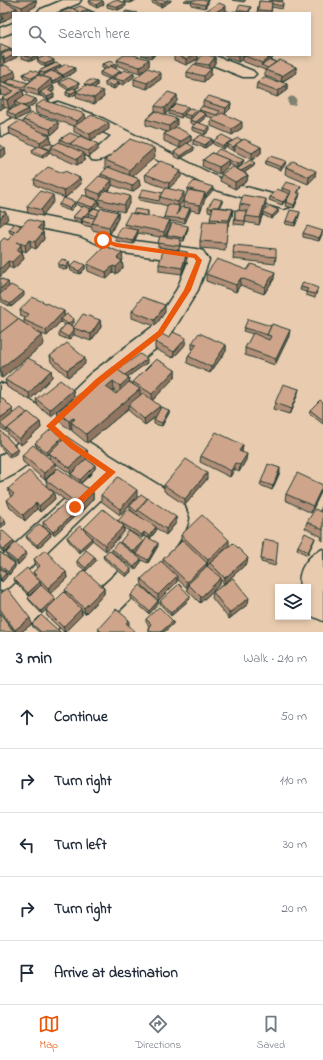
<!DOCTYPE html>
<html lang="en">
<head>
<meta charset="utf-8">
<style>
	:root { --surface:#fff; --page:#f6f6f7; --text:#1f2937; --muted:#747a83; --line:#e0e1e3; --accent:#ea580c }
	body { margin:0; font-family:"Indie Flower",sans-serif; background:var(--page); color:var(--text) }
	.controls { position:absolute; right:12px; bottom:12px; display:grid; overflow:hidden; border-radius:0px; box-shadow:0 2px 6px #0003 }
	.controls button { width:36px; height:36px; display:grid; place-items:center; padding:0; border:0; border-bottom:1px solid var(--line); background:var(--surface); color:var(--text); font:20px sans-serif }
	.stop { position:absolute; width:12px; height:12px; margin:-9px; border:3px solid #ea580c; border-radius:50%; background:#fff }
	.stop.end { background:#ea580c; border-color:#fff; box-shadow:0 1px 4px #0008 }
	.list { margin:0; padding:0; list-style:none }
	h2 { display:flex; justify-content:space-between; align-items:center; height:52px; margin:0; padding:0 16px; font-size:17px }
	h2 small { font-size:13px; font-weight:400; color:var(--muted) }
	.list li { display:grid; grid-template-columns:26px 1fr auto; gap:12px; align-items:center; box-sizing:border-box; height:64px; padding:0 16px; border-top:1px solid var(--line) }
	.list b { display:block; font-size:15px; white-space:nowrap }
	.list em { font-size:13px; font-style:normal; color:var(--muted) }
	.icon { flex:none; width:22px; height:22px; fill:none; stroke:currentColor; stroke-width:2; stroke-linecap:round; stroke-linejoin:round }
	.map { position:relative; flex:none; width:323px; height:632px; overflow:hidden }
	.search { position:absolute; background:var(--surface); box-shadow:0 2px 6px #0003; left:12px; right:12px; top:12px; height:44px; display:flex; align-items:center; gap:10px; box-sizing:border-box; padding:0 14px; border-radius:0px; color:var(--muted); font-size:15px }
	.sheet { height:372px; background:var(--surface) }
	nav { display:flex; justify-content:space-around; align-items:center; box-sizing:border-box; height:56px; border-top:1px solid var(--line); background:var(--surface); font-size:11px; color:var(--muted) }
	nav a { display:grid; justify-items:center; gap:2px }
	nav .on { color:var(--accent) }
	.map>svg:first-child { display:block }
	.lines { fill:none; stroke-linecap:round; stroke-linejoin:round }
	.minor-casing { stroke:#1f3d34; stroke-width:3 }
	.minor { fill:#e9ccaf; fill-rule:evenodd }
	.tree { fill:#7f826e }
	.wall { fill:#b18e77; stroke:#1f3d34; fill-rule:evenodd }
	.shaded-wall { fill:#907461; stroke:#1f3d34 }
	.building { fill:#cea58a; stroke:#1f3d34 }
	.route { fill:#ea580c }
</style>
</head>
<body>
<div class="map">
<svg width="323" height="632" viewBox="0 0 323 632">
	<rect width="100%" height="100%" fill="#e9ccaf"/>
	<filter id="ink" filterUnits="userSpaceOnUse"><feTurbulence type="fractalNoise" baseFrequency=".025" numOctaves="2"/><feDisplacementMap in="SourceGraphic" scale="8" xChannelSelector="R" yChannelSelector="G"/><feConvolveMatrix kernelMatrix="1 2 1 2 8 2 1 2 1" color-interpolation-filters="sRGB"/></filter>
	<g filter="url(#ink)">
		<g class="lines">
			<g class="minor-casing">
				<g id="minor">
					<polygon points="63,0 81,0 79,3 55,13 37,13 39,10"/>
					<polygon points="13,23 13,32 0,37 0,28"/>
					<polygon points="193,55 213,55 253,71 256,74 253,77 243,77 195,58"/>
					<path d="M 0,82 L 47,99 L 49,102 C 39,120 20,131 1,136 L 0,125 L 23,113 L 32,104 L 0,92 Z"/>
					<path d="M 58,102 L 98,116 L 225,181 L 290,199 L 292,203 L 290,207 L 283,209 L 213,189 L 124,143 C 114,151 105,163 92,160 L 89,156 L 111,136 L 86,124 L 52,110 L 50,107 L 52,104 Z"/>
					<path d="M 0,208 L 85,225 L 120,239 L 196,249 L 203,251 L 209,260 L 198,290 L 168,339 L 106,388 L 68,426 L 82,438 L 175,495 L 184,504 L 189,518 C 186,547 119,612 97,632 L 58,632 C 64,616 79,608 91,596 C 112,578 149,543 162,518 L 115,486 L 10,587 L 0,591 L 0,558 L 93,473 L 64,454 L 51,442 C 36,458 21,474 0,481 L 0,456 L 15,445 L 33,428 L 0,405 L 0,383 L 9,386 L 49,413 L 90,374 L 152,327 L 177,289 L 188,262 L 116,252 L 80,236 L 0,220 Z"/>
					<path d="M 323,549 L 323,621 L 312,616 L 308,607 L 308,587 L 300,587 C 297,570 308,555 323,549 Z"/>
				</g>
			</g>
			<use href="#minor" class="minor"/>
		</g>
		<circle class="tree" cx="292" cy="101" r="4.5"/>
		<g class="wall">
			<polygon points="0,0 36,0 36,6 23,13 18,11 18,13 13,13 5,20 5,21 0,24"/>
			<polygon points="118,0 126,6 118,10 107,7 107,4"/>
			<polygon points="124,0 136,0 130,3 124,2"/>
			<polygon points="152,0 171,1 161,7 152,3"/>
			<polygon points="185,0 208,0 208,3 205,8 191,5 192,2 184,1"/>
			<polygon points="232,0 246,0 244,2"/>
			<polygon points="272,0 283,0 282,2 283,2 283,5 282,9 272,7 271,13 257,13 259,1 268,2 272,1"/>
			<polygon points="89,1 104,4 97,8 89,4"/>
			<polygon points="251,7 249,13 202,13 226,11 232,13 237,12 237,10"/>
			<polygon points="0,44 10,48 10,49 13,48 13,55 17,57 4,63 4,64 0,66"/>
			<polygon points="17,55 38,55 38,57 31,61 22,58 22,56 21,56"/>
			<polygon points="141,55 155,55 152,58"/>
			<polygon points="174,55 198,55 198,59 186,65 174,60"/>
			<polygon points="224,55 276,55 273,57 273,58 271,60 276,62 276,63 296,67 296,73 282,82 287,84 287,90 277,97 256,89 257,83 278,81 265,76 265,70 242,61 243,59 238,62 224,56"/>
			<polygon points="215,57 215,63 211,69 211,75 204,82 187,78 187,72 196,65 196,63"/>
			<path d="M 37,59 L 54,63 L 61,67 L 75,72 L 64,78 L 62,77 L 63,78 L 53,85 L 52,85 L 51,86 L 54,91 L 51,92 L 54,97 L 48,100 L 40,95 L 39,96 L 26,92 L 25,89 L 24,91 L 23,90 L 24,96 L 37,102 L 27,109 L 29,109 L 29,113 L 16,120 L 7,115 L 7,111 L 17,106 L 15,106 L 15,105 L 9,109 L 4,107 L 0,110 L 0,99 L 3,100 L 2,98 L 6,96 L 1,95 L 0,96 L 0,67 L 16,77 L 12,79 L 28,83 L 31,80 L 24,78 L 23,74 L 40,73 L 39,71 L 53,64 L 45,67 L 38,62 ZM 10,80 L 6,83 L 6,84 L 3,83 Z"/>
			<polygon points="149,59 149,66 140,73 118,66 117,60"/>
			<polygon points="102,64 116,64 116,68 114,68 121,71 121,72 134,73 134,77 123,85 119,83 119,85 114,89 105,86 105,82 109,79 100,75 100,72 106,69 102,68"/>
			<polygon points="134,79 161,79 147,89 134,85"/>
			<polygon points="59,82 79,87 74,89 77,91 85,86 84,84 97,82 97,86 94,88 104,97 94,104 77,98 76,94 70,97 66,95 66,92 68,90 60,85"/>
			<polygon points="177,95 177,101 165,114 177,125 174,128 191,135 191,141 188,144 194,150 180,159 174,156 174,152 180,148 164,141 164,134 167,132 146,125 146,119 155,111 155,106"/>
			<polygon points="203,101 231,103 230,109 225,114 242,128 232,135 211,126 211,120 214,118 206,116 206,117 199,123 210,130 205,135 192,130 192,127 195,125 190,123 190,120 191,119 184,117 184,115 181,118 169,114 169,111 188,107 188,110 197,114 199,112 199,110 203,106"/>
			<polygon points="35,106 86,119 109,129 91,140 74,132 74,126 36,113"/>
			<polygon points="23,120 59,128 51,135 44,133 50,136 51,142 49,143 54,145 60,143 60,139 98,150 89,157 84,156 85,160 77,165 52,154 52,153 49,152 49,153 43,158 33,154 32,150 37,147 10,134 9,128 23,123"/>
			<polygon points="212,139 212,143 205,148 193,144 193,140"/>
			<polygon points="242,140 261,147 261,153 252,160 234,151 235,150 233,151 227,147 227,146 223,149 213,144 213,141 232,142"/>
			<polygon points="212,153 243,163 238,168 228,164 228,167 219,174 202,166 203,160"/>
			<polygon points="155,157 132,176 139,179 140,186 132,192 112,185 112,186 109,191 130,202 124,212 99,206 99,200 87,196 86,189 101,176 101,174 106,169 105,169 105,160"/>
			<polygon points="266,161 285,165 281,170 265,164"/>
			<polygon points="254,166 244,173 248,175 247,181 235,189 220,181 221,174 237,169"/>
			<polygon points="286,167 315,177 308,184 285,174"/>
			<polygon points="175,169 181,177 169,188 184,199 179,206 179,212 183,207 183,202 187,192 188,188 212,191 206,198 205,198 205,199 200,212 190,210 190,212 185,223 170,221 170,227 165,237 167,237 167,235 188,229 184,241 181,241 179,250 158,247 158,243 160,237 138,233 133,244 116,241 116,237 125,228 124,224 133,213 148,211 148,216 164,219 168,206 160,204 160,203 159,204 139,200 139,197 163,193 166,188 146,181 145,174"/>
			<polygon points="63,173 80,178 81,184 65,198 35,185 34,179"/>
			<polygon points="301,186 300,189 298,193 299,197 294,208 285,206 286,200 282,205 269,200 270,197 282,191 282,188"/>
			<polygon points="222,200 222,203 220,207 233,209 232,216 228,226 227,226 225,250 200,248 200,241 210,221 212,212 208,211 208,207"/>
			<polygon points="54,201 42,216 28,213 27,206"/>
			<polygon points="75,202 75,206 70,211 59,207 59,204"/>
			<polygon points="77,202 99,204 95,208 100,210 118,212 118,218 110,234 92,230 92,227 82,225 82,222 82,223 74,220 73,217 82,207 77,205"/>
			<polygon points="240,204 266,206 264,211 278,210 278,213 271,219 263,215 263,213 259,225 245,222 246,216 247,212 245,212 245,225 234,224 235,210 239,211"/>
			<polygon points="299,216 295,226 285,224 286,221"/>
			<polygon points="42,223 43,230 42,231 43,232 44,239 36,249 31,247 26,252 22,250 24,259 13,269 9,267 0,277 0,242 8,240 13,234 10,233 9,230 21,226"/>
			<polygon points="303,233 322,234 319,241 303,237"/>
			<polygon points="234,245 276,257 275,264 233,259"/>
			<polygon points="187,252 187,258 182,274 159,271 159,264"/>
			<polygon points="123,260 122,261 123,268 116,274 113,273 107,279 88,271 87,264"/>
			<polygon points="58,264 70,266 66,270 58,267"/>
			<polygon points="85,265 85,269 80,274 71,271 70,267"/>
			<polygon points="247,270 274,279 264,294 240,285 236,292 206,281 206,274"/>
			<polygon points="0,278 8,282 9,287 24,296 11,307 0,301"/>
			<polygon points="301,287 317,291 315,298 306,295 306,292 300,290"/>
			<polygon points="0,307 24,323 24,320 25,318 21,316 20,310 64,311 64,316 74,323 71,325 74,327 100,320 101,327 91,341 74,335 74,334 69,340 59,336 59,332 65,325 61,322 61,321 47,336 39,333 44,344 2,378 0,377"/>
			<polygon points="132,311 165,312 155,326 132,318"/>
			<polygon points="244,328 289,336 275,365 245,355 245,348 253,334 243,331"/>
			<polygon points="155,342 185,345 173,358 155,349"/>
			<polygon points="192,343 226,345 226,351 210,373 187,363 188,356 193,350 192,349"/>
			<polygon points="50,356 85,364 68,377 51,362"/>
			<path d="M 147,363 L 127,377 L 129,378 L 130,382 L 133,384 L 133,382 L 175,370 L 175,377 L 152,400 L 160,410 L 169,410 L 169,413 L 162,426 L 154,424 L 154,420 L 157,416 L 145,425 L 128,411 L 128,409 L 87,443 L 72,431 L 72,429 L 70,430 L 59,421 L 57,412 L 117,370 ZM 114,390 L 117,393 L 116,394 L 112,391 Z"/>
			<polygon points="51,370 52,377 30,400 7,387 5,380"/>
			<polygon points="299,389 297,396 289,415 273,410 275,403"/>
			<polygon points="73,390 74,397 51,416 38,406 36,399"/>
			<polygon points="0,396 14,414 27,413 40,422 41,428 21,445 8,435 8,433 1,428 0,425"/>
			<polygon points="323,402 323,424 309,413 310,410"/>
			<polygon points="0,430 18,449 18,452 10,458 0,446"/>
			<polygon points="62,439 87,450 88,457 86,459 95,465 95,469 80,484 71,477 71,474 55,463 56,469 45,480 23,462 22,455 50,458 49,454 47,455 36,446 35,443"/>
			<polygon points="243,445 242,452 246,460 239,472 235,469 230,477 200,462 201,456"/>
			<polygon points="280,472 272,490 260,485 261,482"/>
			<polygon points="207,479 185,505 164,491 164,485"/>
			<polygon points="46,480 93,492 93,499 81,512 49,488 55,499 40,512 37,509 25,521 9,506 7,500 11,497 10,495 8,489 47,487"/>
			<polygon points="321,492 311,513 285,500 286,494"/>
			<polygon points="101,495 137,497 120,515 101,501"/>
			<polygon points="323,504 323,541 321,540 322,537 305,528 307,522 320,511"/>
			<path d="M 130,506 L 176,517 L 176,523 L 166,535 L 156,528 L 156,531 L 150,539 L 158,546 L 148,563 L 141,560 L 141,562 L 135,570 L 112,552 L 112,549 L 120,543 L 120,542 L 143,543 L 148,538 L 144,536 L 142,538 L 124,528 L 124,532 L 106,551 L 92,540 L 92,541 L 79,553 L 68,540 L 67,537 L 85,531 L 84,528 L 138,516 L 138,514 L 137,515 L 130,509 ZM 140,548 L 136,554 L 136,556 L 135,555 Z"/>
			<polygon points="75,513 75,516 54,535 43,526 43,522"/>
			<polygon points="0,532 14,541 14,544 27,555 18,565 7,556 6,553 9,549 4,553 0,549"/>
			<polygon points="181,535 229,546 218,556 247,563 224,584 248,604 229,619 212,598 213,592 224,584 221,580 220,584 200,603 187,590 188,587 187,588 177,579 177,582 158,601 158,604 149,614 131,598 131,595 155,598 142,585 141,579 163,563 163,559 181,542"/>
			<polygon points="26,536 51,536 38,548 27,539"/>
			<polygon points="315,538 314,541 307,555 297,549 298,546"/>
			<polygon points="263,543 276,562 275,566 261,562"/>
			<polygon points="0,552 15,564 15,567 9,575 6,573 7,576 2,582 0,580 0,568 6,572 0,568"/>
			<polygon points="103,556 131,572 126,577 104,559"/>
			<polygon points="95,557 96,561 86,571 77,564 77,561"/>
			<polygon points="34,559 66,572 67,578 50,593 55,598 55,601 42,614 29,600 28,598 41,585 40,584 41,585 29,596 15,582 14,579 35,576 33,572 38,568 36,565"/>
			<polygon points="104,588 104,594 85,614 82,610 82,615 65,632 64,632 47,616 46,610 66,594 65,590"/>
			<polygon points="0,593 32,624 21,632 15,632 0,612"/>
			<polygon points="190,599 171,616 160,604 160,601"/>
			<polygon points="146,619 173,621 173,624 164,632 149,632 148,630 148,628 149,626 146,622"/>
			<polygon points="32,624 60,632 39,632 33,627"/>
		</g>
		<g class="shaded-wall">
			<polygon points="36,0 36,6 23,13 22,7"/>
			<polygon points="130,0 136,0 130,3"/>
			<polygon points="168,0 171,0 171,1 161,7 161,4"/>
			<polygon points="208,0 208,3 205,8 205,5"/>
			<polygon points="103,1 104,4 97,8 96,5"/>
			<polygon points="126,3 126,6 118,10 118,7"/>
			<polygon points="226,6 226,12 224,13 214,13"/>
			<polygon points="17,8 18,13 13,13 13,16 5,20 5,21 1,23 1,20 3,19 2,14"/>
			<polygon points="10,48 11,51 2,56 1,53"/>
			<polygon points="14,55 17,55 17,57 5,63 4,60"/>
			<polygon points="36,55 38,55 38,57 31,61 31,58"/>
			<polygon points="152,55 155,55 152,58"/>
			<polygon points="194,55 198,55 198,59 186,65 186,59"/>
			<polygon points="238,55 248,55 243,55 243,59 238,62"/>
			<polygon points="273,55 276,55 273,57 273,58 270,61 270,58"/>
			<polygon points="4,57 4,64 0,66 0,59"/>
			<polygon points="215,57 215,63 209,71 211,69 211,75 204,82 204,76 209,71 209,65"/>
			<polygon points="270,57 269,63 261,65 262,63"/>
			<polygon points="149,59 149,66 140,73 140,67"/>
			<polygon points="54,60 54,63 45,67 45,64"/>
			<polygon points="116,64 116,68 111,70 110,66"/>
			<polygon points="61,65 61,68 55,70 55,71 45,76 44,73"/>
			<polygon points="296,67 296,73 281,82 282,76"/>
			<polygon points="75,68 75,72 64,78 63,75"/>
			<polygon points="15,71 16,77 0,84 0,78"/>
			<polygon points="121,71 121,74 113,78 113,79 110,80 110,77"/>
			<polygon points="40,73 40,76 33,81 32,78"/>
			<polygon points="134,73 134,77 123,85 123,81"/>
			<polygon points="161,73 161,79 147,89 147,83"/>
			<polygon points="62,75 63,78 53,85 53,82"/>
			<polygon points="51,79 52,85 42,93 40,92 40,95 39,96 38,90"/>
			<polygon points="97,82 97,86 91,90 91,86"/>
			<polygon points="119,82 119,85 114,89 113,86"/>
			<polygon points="79,83 79,87 69,91 69,88"/>
			<polygon points="287,84 287,90 277,97 278,91"/>
			<polygon points="0,86 1,95 0,96"/>
			<polygon points="54,87 54,91 48,93 48,90"/>
			<polygon points="23,90 24,99 14,102 15,105 9,109 7,100"/>
			<polygon points="77,90 76,94 70,97 70,94"/>
			<polygon points="103,91 104,97 94,104 94,98"/>
			<polygon points="54,94 54,97 48,100 47,97"/>
			<polygon points="177,95 177,101 165,115 165,108"/>
			<polygon points="36,99 37,102 26,110 25,106"/>
			<polygon points="3,103 4,107 0,110 0,106"/>
			<polygon points="231,103 230,109 225,114 226,108"/>
			<polygon points="188,107 188,111 184,114 184,115 181,118 181,114"/>
			<polygon points="29,109 29,113 16,120 15,116"/>
			<polygon points="197,110 197,114 191,119 191,116"/>
			<polygon points="85,114 86,120 77,127 77,121"/>
			<polygon points="206,114 206,117 196,125 196,122"/>
			<polygon points="177,119 177,125 169,133 169,126"/>
			<polygon points="58,122 59,128 51,135 50,129"/>
			<polygon points="242,122 242,128 232,135 232,129"/>
			<polygon points="109,123 109,129 91,140 90,134"/>
			<polygon points="210,127 210,130 205,135 205,131"/>
			<polygon points="191,135 191,141 180,148 180,142"/>
			<polygon points="50,136 51,142 44,147 42,146 43,147 41,149 40,142"/>
			<polygon points="212,139 212,143 205,148 205,145"/>
			<polygon points="232,140 232,144 227,144 227,146 223,149 223,146"/>
			<polygon points="98,144 98,150 89,157 88,151"/>
			<polygon points="235,146 235,150 233,151 233,147"/>
			<polygon points="194,147 194,150 180,159 181,156"/>
			<polygon points="261,147 261,153 252,160 252,153"/>
			<polygon points="5,148 6,154 0,158 0,151"/>
			<polygon points="154,148 155,157 130,179 129,170"/>
			<polygon points="49,150 49,153 43,158 42,155"/>
			<polygon points="84,153 85,160 77,165 77,159"/>
			<polygon points="229,160 228,167 219,174 219,167"/>
			<polygon points="244,160 243,163 238,168 238,164"/>
			<polygon points="286,161 285,165 281,170 281,167"/>
			<polygon points="255,163 254,166 239,176 239,172"/>
			<polygon points="181,171 181,177 168,189 169,183"/>
			<polygon points="316,171 315,177 308,184 309,177"/>
			<polygon points="248,175 247,181 235,189 235,182"/>
			<polygon points="80,178 81,184 65,198 64,191"/>
			<polygon points="139,179 140,186 132,192 132,186"/>
			<polygon points="112,180 112,186 101,200 100,194"/>
			<polygon points="213,187 212,191 206,198 206,195"/>
			<polygon points="184,192 184,199 178,209 178,202"/>
			<polygon points="205,193 205,199 200,212 200,205"/>
			<polygon points="300,193 299,197 294,208 294,205"/>
			<polygon points="290,194 289,197 282,205 283,202"/>
			<polygon points="53,195 54,201 42,216 41,210"/>
			<polygon points="130,196 130,202 124,212 124,205"/>
			<polygon points="266,199 266,206 259,225 260,218"/>
			<polygon points="222,200 222,203 216,213 216,210"/>
			<polygon points="99,201 99,204 92,211 92,207"/>
			<polygon points="75,202 75,206 70,211 69,208"/>
			<polygon points="190,208 190,212 185,223 185,219"/>
			<polygon points="91,209 91,213 89,213 89,215 83,221 82,221 82,223 81,219"/>
			<polygon points="233,209 232,216 228,226 229,220"/>
			<polygon points="278,210 278,213 271,219 272,216"/>
			<polygon points="6,212 8,219 0,226 0,218"/>
			<polygon points="118,212 118,218 110,234 109,227"/>
			<polygon points="300,212 299,216 295,226 295,223"/>
			<polygon points="170,220 170,227 164,238 164,232"/>
			<polygon points="42,223 43,230 39,235 38,228"/>
			<polygon points="188,226 188,229 184,241 184,238"/>
			<polygon points="138,230 138,234 133,244 133,241"/>
			<polygon points="323,231 322,234 319,241 319,238"/>
			<polygon points="43,232 44,239 36,249 35,242"/>
			<polygon points="30,240 31,247 26,252 25,245"/>
			<polygon points="21,245 22,251 18,256 17,250"/>
			<polygon points="22,252 24,259 13,269 12,262"/>
			<polygon points="187,252 187,258 182,274 182,268"/>
			<polygon points="122,253 123,260 117,265 117,258"/>
			<polygon points="8,261 9,267 0,277 0,269"/>
			<polygon points="122,261 123,268 116,274 116,267"/>
			<polygon points="69,262 70,266 66,270 66,267"/>
			<polygon points="85,265 85,269 80,274 79,271"/>
			<polygon points="113,266 113,273 107,279 106,272"/>
			<polygon points="275,272 274,279 264,294 265,287"/>
			<polygon points="241,278 240,285 236,292 236,285"/>
			<polygon points="8,282 10,289 0,297 0,289"/>
			<polygon points="24,292 24,296 11,307 10,304"/>
			<polygon points="165,305 165,312 155,326 155,320"/>
			<polygon points="64,311 64,318 61,319 61,321 47,336 46,330"/>
			<polygon points="74,319 74,323 68,327 68,324"/>
			<polygon points="100,320 101,327 91,341 91,334"/>
			<polygon points="74,330 74,334 69,340 68,337"/>
			<polygon points="290,330 289,336 275,365 276,359"/>
			<polygon points="42,335 44,344 2,378 0,369"/>
			<polygon points="186,338 185,345 173,358 174,352"/>
			<polygon points="226,345 226,351 210,373 211,367"/>
			<polygon points="85,358 85,364 68,377 67,370"/>
			<polygon points="147,359 147,363 122,381 122,377"/>
			<polygon points="51,370 52,377 30,400 29,393"/>
			<polygon points="175,370 175,377 152,401 152,394"/>
			<polygon points="129,378 130,388 120,395 120,386"/>
			<polygon points="113,381 114,390 107,396 106,387"/>
			<polygon points="140,389 140,398 128,405 128,409 87,443 86,434"/>
			<polygon points="299,389 297,396 289,415 291,409"/>
			<polygon points="73,390 74,397 51,416 50,410"/>
			<polygon points="160,406 160,413 145,425 144,419"/>
			<polygon points="13,409 14,416 0,425 0,418"/>
			<polygon points="169,410 169,413 162,426 162,423"/>
			<polygon points="73,418 74,425 71,422 72,429 70,430 69,421"/>
			<polygon points="40,422 41,428 21,445 19,439"/>
			<polygon points="62,437 63,440 47,455 47,452"/>
			<polygon points="243,445 242,451 238,457 239,451"/>
			<polygon points="18,449 18,452 10,458 10,454"/>
			<polygon points="87,450 88,457 71,474 70,468"/>
			<polygon points="247,454 246,460 239,472 240,465"/>
			<polygon points="55,463 56,469 45,480 44,473"/>
			<polygon points="235,463 235,469 230,477 231,471"/>
			<polygon points="95,465 95,469 80,484 80,480"/>
			<polygon points="280,468 280,472 272,490 273,486"/>
			<polygon points="207,473 207,479 185,505 185,499"/>
			<polygon points="323,486 321,492 311,513 313,506"/>
			<polygon points="137,490 137,497 120,515 120,509"/>
			<polygon points="93,492 93,499 81,512 80,506"/>
			<polygon points="54,493 55,499 40,512 39,506"/>
			<polygon points="36,503 37,509 25,521 23,515"/>
			<polygon points="75,513 75,516 54,535 53,532"/>
			<polygon points="176,517 176,523 166,535 166,529"/>
			<polygon points="5,521 6,524 0,528 0,524"/>
			<polygon points="124,526 124,532 106,551 105,545"/>
			<polygon points="156,527 156,531 149,539 149,536"/>
			<polygon points="50,532 51,536 38,548 37,545"/>
			<polygon points="144,532 144,536 142,538 142,535"/>
			<polygon points="92,538 92,541 79,553 79,550"/>
			<polygon points="315,538 314,541 307,555 308,552"/>
			<polygon points="229,540 229,546 207,566 208,560"/>
			<polygon points="14,541 14,544 4,553 3,550"/>
			<polygon points="143,541 144,544 135,555 134,552"/>
			<polygon points="158,543 158,546 148,563 148,560"/>
			<polygon points="26,552 27,555 18,565 17,562"/>
			<polygon points="95,557 96,561 86,571 86,568"/>
			<polygon points="248,558 247,563 224,584 225,578"/>
			<polygon points="141,559 141,562 135,570 134,567"/>
			<polygon points="207,563 206,569 188,584 188,587 187,588 187,582"/>
			<polygon points="15,564 15,567 9,575 8,572"/>
			<polygon points="131,569 131,572 126,577 126,574"/>
			<polygon points="66,572 67,578 50,594 48,588"/>
			<polygon points="6,573 7,576 2,582 1,579"/>
			<polygon points="177,576 177,582 158,601 158,595"/>
			<polygon points="221,578 220,584 200,603 201,597"/>
			<polygon points="40,582 41,585 29,596 28,593"/>
			<polygon points="104,588 104,594 85,614 84,608"/>
			<polygon points="190,596 190,599 171,616 171,613"/>
			<polygon points="55,598 55,601 42,614 41,611"/>
			<polygon points="249,598 248,604 229,619 229,613"/>
			<polygon points="158,601 158,604 149,614 149,611"/>
			<polygon points="81,609 82,615 65,632 63,627"/>
			<polygon points="30,618 32,624 21,632 16,632 15,630"/>
			<polygon points="129,620 129,625 126,629 126,623"/>
			<polygon points="173,621 173,624 164,632 161,632"/>
		</g>
		<g class="building">
			<polygon points="0,0 17,8 2,14 0,13"/>
			<polygon points="3,0 36,0 22,7"/>
			<polygon points="92,0 100,0 103,1 96,5 89,1"/>
			<polygon points="114,0 116,0 126,3 118,7 107,4"/>
			<polygon points="152,0 168,0 161,4"/>
			<polygon points="193,0 208,0 205,5 191,2"/>
			<polygon points="269,0 283,2 282,6 272,4 272,2 268,2"/>
			<polygon points="259,1 272,2 271,11 258,10"/>
			<polygon points="219,3 226,6 214,13 202,13"/>
			<polygon points="240,5 251,7 248,12 237,10"/>
			<polygon points="80,6 96,13 87,10 81,13 79,13 79,12 73,9"/>
			<polygon points="72,8 79,12 76,13 58,13"/>
			<polygon points="87,10 95,13 81,13"/>
			<polygon points="225,10 232,13 220,13"/>
			<polygon points="126,11 137,13 124,13"/>
			<polygon points="234,11 240,13 231,13"/>
			<polygon points="0,16 4,18 0,20"/>
			<polygon points="0,44 1,44 10,48 1,53 0,52"/>
			<polygon points="9,51 13,52 13,55 14,55 4,60 4,57 0,56 0,55"/>
			<polygon points="23,55 36,55 31,58"/>
			<polygon points="124,55 133,55 149,59 140,67 117,60"/>
			<polygon points="176,55 194,55 186,59"/>
			<polygon points="202,55 207,55 215,57 209,65 196,63"/>
			<polygon points="243,55 264,55 270,57 262,63"/>
			<polygon points="264,55 273,55 270,58"/>
			<polygon points="0,56 4,57 0,59"/>
			<polygon points="46,56 54,60 45,64 37,59"/>
			<polygon points="270,60 276,62 268,68 261,65"/>
			<polygon points="280,60 296,67 282,76 265,70"/>
			<polygon points="111,61 116,64 110,66 121,71 110,77 100,72 109,67 102,64"/>
			<polygon points="56,63 61,65 44,73 39,71"/>
			<polygon points="66,64 75,68 63,75 55,70"/>
			<polygon points="194,64 211,69 204,76 187,72"/>
			<polygon points="5,65 15,71 0,78 0,67"/>
			<polygon points="148,68 161,73 147,83 134,79"/>
			<polygon points="31,70 40,73 32,78 23,74"/>
			<polygon points="124,70 134,73 123,81 113,78"/>
			<polygon points="51,71 62,75 53,82 52,81 51,79 42,76"/>
			<polygon points="38,75 51,79 38,90 25,86"/>
			<polygon points="264,77 276,82 279,81 287,84 278,91 257,83"/>
			<polygon points="12,78 28,83 23,87 6,83"/>
			<polygon points="69,78 79,83 69,88 59,82"/>
			<polygon points="110,79 119,82 113,86 105,82"/>
			<polygon points="90,80 97,82 91,86 84,84"/>
			<polygon points="0,81 23,90 7,100 2,98 14,91 0,86"/>
			<polygon points="86,85 103,91 94,98 76,92"/>
			<polygon points="51,86 54,87 48,90 54,94 47,97 40,92"/>
			<polygon points="73,88 77,90 70,94 66,92"/>
			<polygon points="168,92 177,95 165,108 155,106"/>
			<polygon points="25,95 36,99 25,106 14,102"/>
			<polygon points="209,96 231,103 226,108 203,101"/>
			<polygon points="0,99 3,100 3,103 0,106"/>
			<polygon points="44,100 85,114 77,121 35,106"/>
			<polygon points="176,104 188,107 181,114 169,111"/>
			<polygon points="20,105 29,109 15,116 7,111"/>
			<polygon points="202,106 220,111 217,115 199,110"/>
			<polygon points="190,108 197,110 191,116 184,114"/>
			<polygon points="155,111 177,119 169,126 146,119"/>
			<polygon points="199,111 206,114 196,122 190,120"/>
			<polygon points="31,113 58,122 50,129 23,120"/>
			<polygon points="222,113 242,122 232,129 211,120"/>
			<polygon points="92,115 109,123 90,134 74,126"/>
			<polygon points="19,121 50,136 40,142 9,128"/>
			<polygon points="197,122 210,127 205,131 192,127"/>
			<polygon points="176,127 191,135 180,142 164,134"/>
			<polygon points="70,133 80,137 69,144 60,139"/>
			<polygon points="201,135 212,139 205,145 193,140"/>
			<polygon points="222,135 232,140 223,146 213,141"/>
			<polygon points="80,136 98,144 88,151 70,144"/>
			<polygon points="238,138 242,140 235,145 235,146 233,147 227,144"/>
			<polygon points="130,139 154,148 129,170 105,160"/>
			<polygon points="244,139 261,147 252,153 235,145"/>
			<polygon points="59,142 84,153 77,159 51,147"/>
			<polygon points="47,143 54,145 51,147 51,150 42,146"/>
			<polygon points="187,143 194,147 181,156 174,152"/>
			<polygon points="0,145 5,148 0,151"/>
			<polygon points="39,146 49,150 42,155 32,150"/>
			<polygon points="219,149 244,160 238,164 214,154"/>
			<polygon points="212,153 229,160 219,167 203,160"/>
			<polygon points="270,156 286,161 281,167 266,161"/>
			<polygon points="250,160 255,163 241,171 237,169"/>
			<polygon points="160,161 175,166 173,168 181,171 169,183 145,174"/>
			<polygon points="293,161 316,171 309,177 286,167"/>
			<polygon points="48,167 63,173 65,171 80,178 64,191 34,179"/>
			<polygon points="108,167 139,179 132,186 101,174"/>
			<polygon points="233,167 248,175 235,182 221,174"/>
			<polygon points="99,176 112,180 100,194 86,189"/>
			<polygon points="194,181 213,187 206,195 205,194 205,193 196,191 188,188"/>
			<polygon points="286,182 301,186 297,193 300,193 294,205 286,202 290,194 283,202 270,197 277,189 290,194 291,191 282,188"/>
			<polygon points="166,188 184,192 178,202 160,197"/>
			<polygon points="143,189 163,193 160,197 159,201 139,197"/>
			<polygon points="105,190 130,196 124,205 99,199"/>
			<polygon points="188,190 205,193 200,205 183,202"/>
			<polygon points="40,191 53,195 41,210 27,206"/>
			<polygon points="83,195 99,201 92,207 77,202"/>
			<polygon points="243,195 266,199 260,218 246,216 250,206 240,204"/>
			<polygon points="64,198 75,202 69,208 59,204"/>
			<polygon points="214,198 222,200 218,207 213,207 213,209 208,207"/>
			<polygon points="168,204 179,206 177,215 181,207 190,208 185,219 164,217"/>
			<polygon points="83,206 91,209 81,219 73,217"/>
			<polygon points="270,206 278,210 272,216 263,212"/>
			<polygon points="213,207 233,209 229,220 210,219"/>
			<polygon points="94,208 100,210 96,216 89,213"/>
			<polygon points="101,208 118,212 109,227 92,223"/>
			<polygon points="135,209 148,211 147,216 143,215 133,213"/>
			<polygon points="0,210 6,212 0,218"/>
			<polygon points="235,210 246,211 245,221 235,220"/>
			<polygon points="290,210 300,212 295,223 286,221"/>
			<polygon points="130,213 170,220 164,232 124,224"/>
			<polygon points="85,216 95,218 92,223 93,224 82,221"/>
			<polygon points="28,219 42,223 38,228 43,232 35,242 30,240 25,245 17,242 21,245 17,250 22,252 12,262 8,261 0,269 0,242 4,238 8,240"/>
			<polygon points="203,221 228,222 226,243 200,241"/>
			<polygon points="15,223 21,226 15,232 9,230"/>
			<polygon points="172,223 188,226 184,238 167,235"/>
			<polygon points="307,226 323,231 319,238 303,233"/>
			<polygon points="121,227 138,230 133,241 116,237"/>
			<polygon points="160,236 181,239 179,246 158,243"/>
			<polygon points="234,245 276,249 276,257 233,253"/>
			<polygon points="105,246 122,253 117,258 122,261 116,267 113,266 106,272 87,264"/>
			<polygon points="164,248 187,252 182,268 159,264"/>
			<polygon points="62,259 69,262 66,267 58,264"/>
			<polygon points="217,259 247,270 251,264 275,272 265,287 241,278 236,285 206,274"/>
			<polygon points="76,261 85,265 79,271 70,267"/>
			<polygon points="0,278 8,282 0,289"/>
			<polygon points="303,282 318,288 315,294 306,292 308,289 301,287"/>
			<polygon points="11,285 24,292 10,304 0,298 0,294"/>
			<polygon points="32,297 64,311 46,330 24,320 29,314 20,310"/>
			<polygon points="142,297 165,305 155,320 132,311"/>
			<polygon points="1,306 19,319 18,319 0,333 0,307"/>
			<polygon points="67,314 74,319 68,324 61,319"/>
			<polygon points="83,314 100,320 91,334 73,328"/>
			<polygon points="18,319 42,335 0,369 0,333"/>
			<polygon points="248,319 271,326 267,335 268,335 244,328"/>
			<polygon points="66,324 74,327 73,328 74,330 68,337 59,332"/>
			<polygon points="272,324 290,330 276,359 245,348 253,333 269,340 271,336 267,335"/>
			<polygon points="173,332 186,338 174,352 155,342 162,334 169,338"/>
			<polygon points="199,333 226,345 211,367 188,356 197,344 192,343"/>
			<polygon points="67,343 85,358 67,370 50,356"/>
			<polygon points="140,354 147,359 125,375 117,370"/>
			<polygon points="28,358 51,370 29,393 5,380"/>
			<polygon points="156,359 175,370 152,394 133,382"/>
			<polygon points="114,367 129,378 120,386 113,381 106,387 116,394 129,382 140,389 86,434 71,422 75,419 73,418 69,421 57,412"/>
			<polygon points="60,380 73,390 50,410 36,399"/>
			<polygon points="283,384 299,389 291,409 275,403"/>
			<polygon points="143,393 160,406 144,419 128,405"/>
			<polygon points="0,396 13,409 0,418"/>
			<polygon points="320,400 323,402 323,420 310,410"/>
			<polygon points="161,407 169,410 162,423 154,420"/>
			<polygon points="21,408 27,413 7,429 7,430 0,424"/>
			<polygon points="28,412 40,422 19,439 7,429"/>
			<polygon points="51,429 62,437 47,452 35,443"/>
			<polygon points="0,430 18,449 10,454 0,444"/>
			<polygon points="216,432 243,445 239,451 247,454 240,465 235,463 231,471 201,456"/>
			<polygon points="66,436 87,450 70,468 49,453"/>
			<polygon points="33,445 55,463 44,473 22,455"/>
			<polygon points="86,459 95,465 80,480 71,474"/>
			<polygon points="186,459 207,473 185,499 164,485"/>
			<polygon points="268,464 280,468 273,486 261,482"/>
			<polygon points="58,468 93,492 80,506 46,480"/>
			<polygon points="29,471 54,493 39,506 36,503 23,515 7,500 14,494 8,489"/>
			<polygon points="297,473 323,485 313,506 286,494"/>
			<polygon points="118,477 137,490 120,509 101,495"/>
			<polygon points="141,494 147,498 138,510 137,512 130,506"/>
			<polygon points="148,498 176,517 166,529 138,510"/>
			<polygon points="65,503 75,513 53,532 43,522"/>
			<polygon points="323,504 323,512 320,511"/>
			<polygon points="103,509 124,526 105,545 84,528"/>
			<polygon points="128,509 156,527 149,536 144,532 142,535 118,521"/>
			<polygon points="315,509 323,513 323,530 307,522"/>
			<polygon points="0,515 5,521 0,524"/>
			<polygon points="202,515 229,540 208,560 181,535"/>
			<polygon points="39,524 50,532 37,545 26,536"/>
			<polygon points="80,526 92,538 79,550 67,537"/>
			<polygon points="2,530 14,541 3,550 0,547 0,532"/>
			<polygon points="129,531 143,541 134,552 120,542"/>
			<polygon points="305,533 315,538 308,552 298,546"/>
			<polygon points="147,537 158,543 148,560 136,554"/>
			<polygon points="264,539 278,542 276,562 261,559"/>
			<polygon points="183,540 207,563 187,582 163,559"/>
			<polygon points="118,542 141,559 134,567 112,549"/>
			<polygon points="15,543 26,552 17,562 6,553"/>
			<polygon points="233,543 248,558 225,578 210,563"/>
			<polygon points="45,550 66,572 48,588 33,572 40,566 34,559"/>
			<polygon points="86,550 95,557 86,568 77,561"/>
			<polygon points="109,550 131,569 126,574 103,556"/>
			<polygon points="0,552 15,564 8,572 0,565"/>
			<polygon points="161,561 177,576 158,595 141,579"/>
			<polygon points="207,566 221,578 201,597 188,584"/>
			<polygon points="0,568 6,573 1,579 0,578"/>
			<polygon points="27,568 40,582 28,593 14,579"/>
			<polygon points="84,570 104,588 84,608 65,590"/>
			<polygon points="233,578 249,598 229,613 213,592"/>
			<polygon points="179,584 190,596 171,613 160,601"/>
			<polygon points="41,585 55,598 41,611 28,598"/>
			<polygon points="140,585 158,601 149,611 131,595"/>
			<polygon points="7,588 30,618 15,630 0,609 0,593"/>
			<polygon points="64,592 81,609 63,627 46,610"/>
			<polygon points="159,607 173,621 161,632 152,632 148,628 151,624 146,619"/>
			<polygon points="116,609 129,620 126,623 135,631 134,632 102,632 98,629"/>
			<polygon points="0,613 14,632 0,632"/>
			<polygon points="41,615 60,632 41,632 32,624"/>
		</g>
	</g>
	<polygon class="route" points="101,238 117,243 196,254 202,260 191,290 162,335 101,383 55,426 75,444 116,472 75,510 71,507 72,504 106,472 70,448 46,426 96,379 158,331 184,290 196,261 194,258 116,247 101,241"/>
</svg>
<div class="controls">
<button><svg class="icon" aria-label="layers" viewBox="0 0 24 24"><path d="M12 4l9 5-9 5-9-5zM3 14l9 5 9-5"/></svg></button>
</div>
<div class="stop" style="left:103px;top:240px"></div>
<div class="stop end" style="left:75px;top:507px"></div>
<div class="search"><svg class="icon" aria-label="search" viewBox="0 0 24 24"><circle cx="10" cy="10" r="6"/><path d="M15 15l6 6"/></svg>Search here</div>
</div>
<section class="sheet">
<h2>3 min<small>Walk · 210 m</small></h2>
<ul class="list">
<li><svg class="icon" aria-label="ahead" viewBox="0 0 24 24"><path d="M12 20V5M6 11l6-6 6 6"/></svg><div><b>Continue</b></div><em>50 m</em></li>
<li><svg class="icon" aria-label="right" viewBox="0 0 24 24"><path d="M7 20v-9h11M14 6l5 5-5 5"/></svg><div><b>Turn right</b></div><em>110 m</em></li>
<li><svg class="icon" aria-label="left" viewBox="0 0 24 24"><path d="M17 20v-9H6M10 6l-5 5 5 5"/></svg><div><b>Turn left</b></div><em>30 m</em></li>
<li><svg class="icon" aria-label="right" viewBox="0 0 24 24"><path d="M7 20v-9h11M14 6l5 5-5 5"/></svg><div><b>Turn right</b></div><em>20 m</em></li>
<li><svg class="icon" aria-label="arrive" viewBox="0 0 24 24"><path d="M6 21V4h12l-3 4 3 4H6"/></svg><div><b>Arrive at destination</b></div></li>
</ul>
</section>
<nav>
<a class="on"><svg class="icon" aria-label="map" viewBox="0 0 24 24"><path d="M3 6l6-2 6 2 6-2v14l-6 2-6-2-6 2zM9 4v14M15 6v14"/></svg>Map</a>
<a><svg class="icon" aria-label="directions" viewBox="0 0 24 24"><path d="M12 3l9 9-9 9-9-9zM9 14v-3h6M13 9l2 2-2 2"/></svg>Directions</a>
<a><svg class="icon" aria-label="saved" viewBox="0 0 24 24"><path d="M7 4h10v16l-5-4-5 4z"/></svg>Saved</a>
</nav>
</body>
</html>
